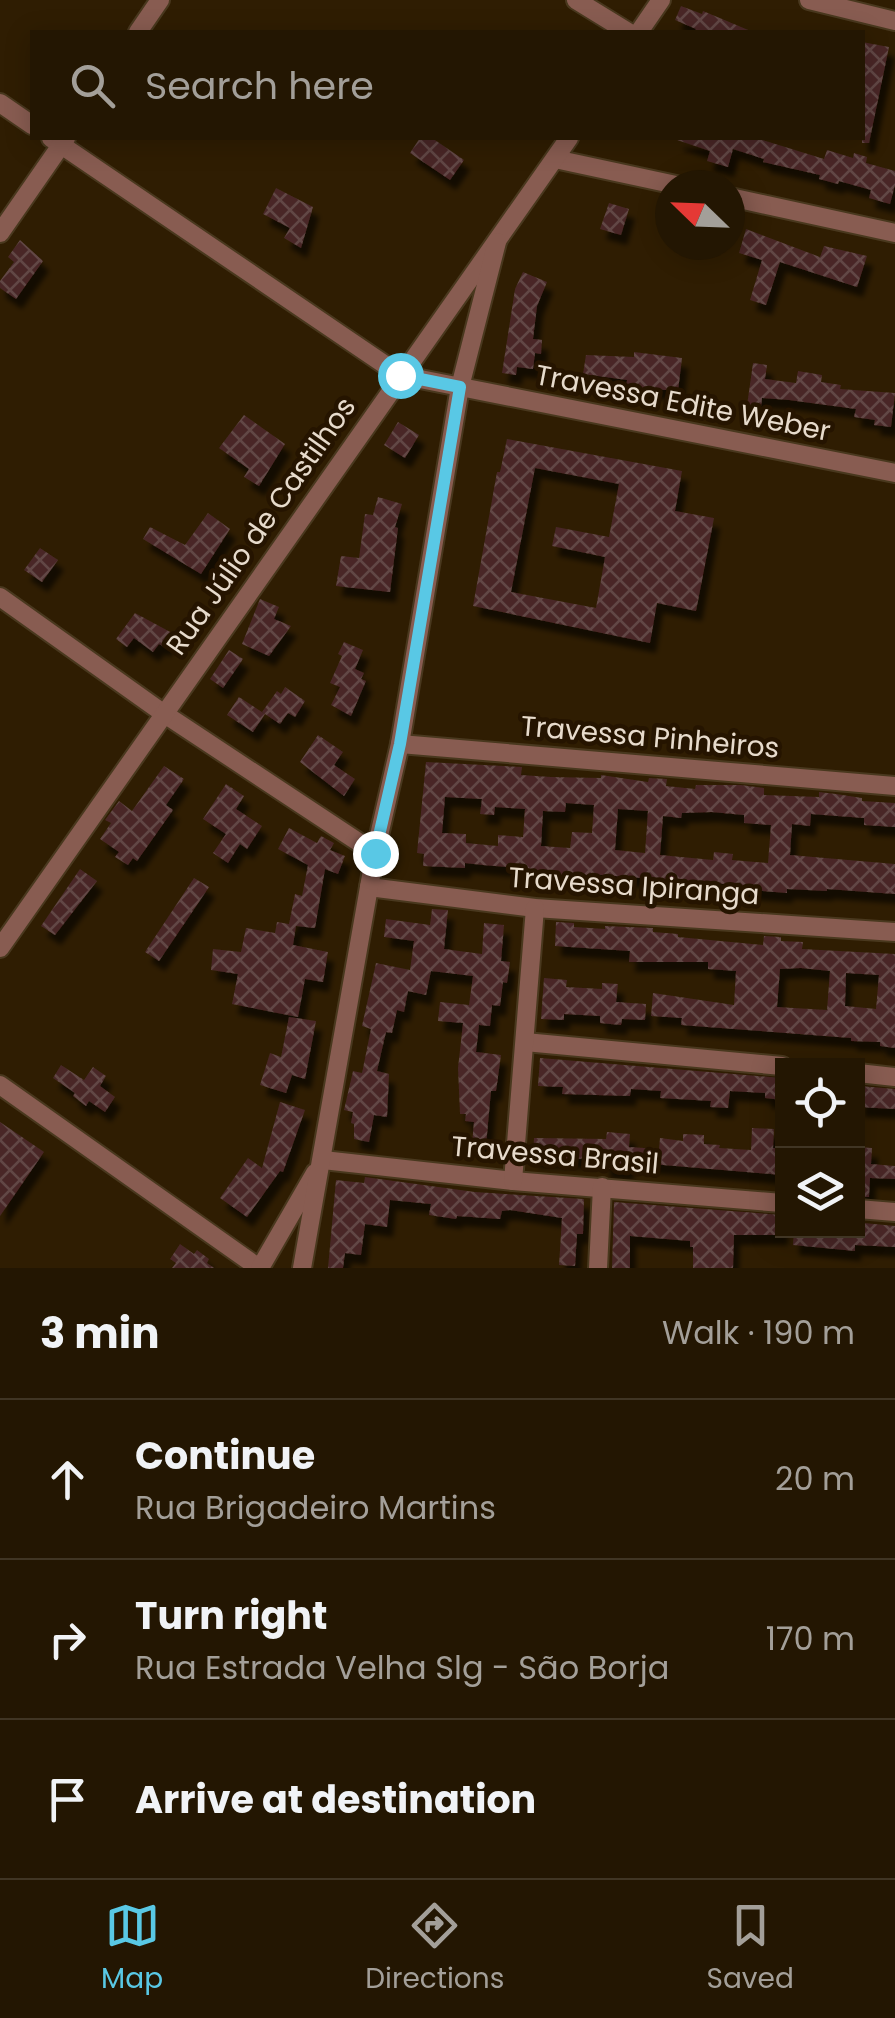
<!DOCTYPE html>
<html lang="en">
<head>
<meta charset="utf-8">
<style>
	:root { --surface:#231602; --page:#2b1f0c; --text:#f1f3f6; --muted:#a39f99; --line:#403524; --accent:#59c8e5 }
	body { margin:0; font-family:Poppins,sans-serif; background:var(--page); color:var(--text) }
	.controls { position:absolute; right:30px; bottom:30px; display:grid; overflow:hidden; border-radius:0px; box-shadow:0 5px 25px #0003 }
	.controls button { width:90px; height:90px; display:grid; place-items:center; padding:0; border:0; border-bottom:2px solid var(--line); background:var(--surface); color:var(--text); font:50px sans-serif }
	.compass { position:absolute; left:655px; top:170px; width:90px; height:90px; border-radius:50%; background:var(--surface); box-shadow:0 5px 25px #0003; rotate:293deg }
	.stop { position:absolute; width:30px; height:30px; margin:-22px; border:8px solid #59c8e5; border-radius:50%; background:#fff }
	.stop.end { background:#59c8e5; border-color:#fff; box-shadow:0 2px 10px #0008 }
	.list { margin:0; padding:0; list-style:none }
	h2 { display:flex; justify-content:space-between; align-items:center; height:130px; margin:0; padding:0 40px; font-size:42px }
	h2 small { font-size:32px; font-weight:400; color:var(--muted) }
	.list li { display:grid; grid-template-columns:65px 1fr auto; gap:30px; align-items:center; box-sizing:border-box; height:160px; padding:0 40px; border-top:2px solid var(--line) }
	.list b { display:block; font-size:38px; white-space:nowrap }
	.list p { margin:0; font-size:32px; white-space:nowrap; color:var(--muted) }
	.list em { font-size:32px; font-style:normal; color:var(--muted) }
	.icon { flex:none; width:55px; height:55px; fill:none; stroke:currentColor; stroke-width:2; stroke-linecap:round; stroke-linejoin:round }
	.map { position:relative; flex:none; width:895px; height:1268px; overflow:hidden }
	.search { position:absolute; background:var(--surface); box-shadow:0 5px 25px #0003; left:30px; right:30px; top:30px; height:110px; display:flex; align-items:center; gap:25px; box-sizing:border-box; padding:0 35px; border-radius:0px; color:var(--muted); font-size:38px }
	.sheet { height:610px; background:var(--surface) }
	nav { display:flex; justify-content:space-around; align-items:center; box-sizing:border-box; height:140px; border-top:2px solid var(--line); background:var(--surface); font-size:28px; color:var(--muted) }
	nav a { display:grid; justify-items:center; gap:5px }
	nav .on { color:var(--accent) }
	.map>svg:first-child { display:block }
	.building { fill:url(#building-cross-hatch); fill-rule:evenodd; filter:url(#shadow) }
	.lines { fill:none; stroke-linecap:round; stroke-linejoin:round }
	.minor-casing { stroke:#49381e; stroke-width:22 }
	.minor { stroke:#885c51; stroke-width:18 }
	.route { stroke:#59c8e5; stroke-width:12 }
	.labels { text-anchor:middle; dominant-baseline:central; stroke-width:9; stroke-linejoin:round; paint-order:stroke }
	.street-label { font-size:28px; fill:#e7dbcc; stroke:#251400 }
</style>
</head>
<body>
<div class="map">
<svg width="895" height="1268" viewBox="0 0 895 1268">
	<defs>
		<pattern id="building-cross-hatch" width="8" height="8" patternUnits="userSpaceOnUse" patternTransform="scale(2.5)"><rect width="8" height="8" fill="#482827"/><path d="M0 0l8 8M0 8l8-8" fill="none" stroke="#624745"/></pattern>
		<filter id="shadow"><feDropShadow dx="6" dy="10" stdDeviation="2.5" flood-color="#0009"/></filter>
	</defs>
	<rect width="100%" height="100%" fill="#2f1d02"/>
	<g class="building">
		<polygon points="681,6 702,14 703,11 753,32 694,32 696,29 675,20"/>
		<polygon points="862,42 889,47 869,143 862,143"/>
		<polygon points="420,138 432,138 464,160 450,180 410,153"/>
		<polygon points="678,138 756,138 824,159 827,150 853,158 854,153 867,157 866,163 895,171 895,185 890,204 869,198 871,190 839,181 838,184 819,179 820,175 763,162 764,159 733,149 728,167 707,161 710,151 677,140"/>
		<polygon points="276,188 313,207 301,248 284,238 290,228 263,214"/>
		<polygon points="609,203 629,209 621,235 600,229"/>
		<polygon points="746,229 820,257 824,246 867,256 857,287 780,262 766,305 750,300 762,260 739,253"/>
		<polygon points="20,240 43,261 16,299 0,288 0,281 14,262 8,257"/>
		<polygon points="523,272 547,282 537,306 533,339 542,340 541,354 535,353 533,369 517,367 516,375 502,373 515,289"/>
		<polygon points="634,352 682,358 678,391 626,387 627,380 583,374 586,355 634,357"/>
		<polygon points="753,363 767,365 765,379 796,383 798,371 822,375 821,382 841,385 840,389 895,393 891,427 874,425 875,420 854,417 856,409 789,400 762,398 760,415 746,413"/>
		<polygon points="244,415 285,444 259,486 244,477 249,469 219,448"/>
		<polygon points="398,422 419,435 405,458 384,445"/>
		<path d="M 507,439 L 682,471 L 675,511 L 714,518 L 696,611 L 657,603 L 650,643 L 473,606 L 497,472 L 500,472 ZM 535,468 L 619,484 L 609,537 L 556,527 L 552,546 L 605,557 L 596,608 L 511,592 Z"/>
		<polygon points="378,497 402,504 395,527 398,528 390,592 336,586 341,556 359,558 365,514 373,515"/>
		<polygon points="208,513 230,529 201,574 143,539 150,527 185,545"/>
		<polygon points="40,548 58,560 42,582 24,570"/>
		<polygon points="260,599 279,607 274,619 291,626 269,656 242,644"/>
		<polygon points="135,613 174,634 164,647 159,644 153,652 134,638 127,647 116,639"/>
		<polygon points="344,642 363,650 355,669 364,673 361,679 366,681 351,716 331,705 340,687 330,683 342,656 338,654"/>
		<polygon points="229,650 243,659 223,688 210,679"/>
		<polygon points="285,687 305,701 295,717 288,713 280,724 262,712 277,691 281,694"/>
		<polygon points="239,697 265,714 253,732 227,715"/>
		<polygon points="318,735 343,752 334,765 355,779 344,796 300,762"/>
		<path d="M 426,762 L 522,767 L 521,775 L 551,777 L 601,778 L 601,775 L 648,782 L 649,778 L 667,779 L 666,786 L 695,789 L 696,785 L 741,785 L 764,788 L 764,795 L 819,797 L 819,792 L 836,794 L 862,798 L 862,801 L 895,803 L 895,827 L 864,825 L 864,818 L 811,814 L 810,826 L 792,824 L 790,855 L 895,864 L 895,894 L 827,889 L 827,891 L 787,889 L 787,893 L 738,889 L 738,885 L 588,874 L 588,879 L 548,876 L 543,872 L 520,870 L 520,868 L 483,865 L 465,863 L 465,868 L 423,866 L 424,854 L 417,853 ZM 445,797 L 482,799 L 480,814 L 494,815 L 495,807 L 525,809 L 523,837 L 498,835 L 498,846 L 466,843 L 466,834 L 442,833 ZM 566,803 L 594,805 L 592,833 L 572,832 L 570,848 L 541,846 L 543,811 L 565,812 ZM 618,809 L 648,811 L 645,853 L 615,850 ZM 712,812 L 744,815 L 744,823 L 771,825 L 768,863 L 732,860 L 733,854 L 714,852 L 713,860 L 660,855 L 663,816 L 681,818 L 682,813 Z"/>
		<polygon points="164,766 184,779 166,805 173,810 137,861 133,858 128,865 115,857 119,852 100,839 111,823 105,820 119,801 132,811"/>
		<polygon points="226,784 244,796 236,809 262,826 247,849 240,844 228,863 213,853 226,834 203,819"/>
		<polygon points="289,828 317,843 321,836 334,843 330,850 345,856 338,874 325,869 315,928 296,926 293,945 328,952 323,982 305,979 298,1017 232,1004 238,974 211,970 213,949 241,952 246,928 275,933 277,922 289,924 295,894 302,896 308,865 278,849"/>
		<polygon points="80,869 97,881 55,935 41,926"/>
		<polygon points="194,878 209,887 159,961 145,952"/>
		<polygon points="432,909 448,910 444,949 482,954 484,923 504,925 501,961 510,962 507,983 503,982 500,1006 492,1005 490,1026 479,1025 476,1052 501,1055 496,1091 491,1091 486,1145 472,1144 474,1122 465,1121 466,1114 460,1114 458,1068 463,1023 438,1021 440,1002 469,1005 473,976 431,971 426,995 408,991 404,1012 397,1010 392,1033 386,1032 377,1071 389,1074 387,1117 374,1115 369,1142 354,1139 354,1124 351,1123 353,1112 344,1110 353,1071 362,1073 371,1029 362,1026 376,963 410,970 414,941 384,937 386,919 430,925"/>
		<path d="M 556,922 L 574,923 L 574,927 L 605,929 L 605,926 L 653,928 L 653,932 L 678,934 L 678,937 L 763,945 L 764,936 L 781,937 L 781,941 L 803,942 L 802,949 L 895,954 L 895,1048 L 880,1046 L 880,1042 L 851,1041 L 851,1038 L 681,1025 L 682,1018 L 651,1016 L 653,993 L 734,1005 L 736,971 L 708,969 L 708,962 L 629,962 L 630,951 L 555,946 ZM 801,968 L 830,971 L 827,1010 L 777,1007 L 780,969 ZM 846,973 L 879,975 L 876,1009 L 845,1006 Z"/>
		<polygon points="544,978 567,980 566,987 602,989 602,983 618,984 616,1002 646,1004 645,1020 622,1019 621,1025 600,1023 600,1016 564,1014 564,1020 541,1019"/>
		<polygon points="289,1017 316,1021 305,1079 292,1075 286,1093 260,1085 270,1053 281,1057"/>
		<polygon points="540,1058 782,1078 782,1100 765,1098 765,1093 730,1091 728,1108 710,1107 711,1101 660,1098 661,1091 631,1089 630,1096 562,1094 563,1087 538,1086"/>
		<polygon points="61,1065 84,1080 93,1067 106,1076 100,1086 115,1097 105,1112 89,1101 86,1106 73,1096 75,1093 53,1078"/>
		<polygon points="860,1086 895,1089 895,1109 858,1107"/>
		<polygon points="280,1102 305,1110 283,1172 280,1171 247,1217 220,1198 248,1158 262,1168"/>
		<polygon points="0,1122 44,1152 0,1216"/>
		<polygon points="752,1128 774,1129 773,1148 782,1148 782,1175 628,1162 628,1170 604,1168 605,1159 533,1158 534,1138 606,1139 607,1132 630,1134 629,1147 659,1149 660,1138 683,1141 683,1134 704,1135 704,1144 720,1145 719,1148 751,1150"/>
		<polygon points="858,1147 872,1148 871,1164 895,1166 895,1179 870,1178 869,1197 858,1197"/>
		<polygon points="365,1177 475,1192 584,1199 583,1234 577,1234 575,1266 559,1265 562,1218 510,1210 502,1211 500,1219 457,1216 456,1219 429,1215 431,1204 390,1200 387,1227 365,1224 361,1255 345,1253 343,1268 328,1268 336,1180 364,1183"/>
		<polygon points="614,1202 782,1215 782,1235 734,1235 733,1268 693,1268 693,1247 690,1247 690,1241 630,1236 630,1268 612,1268"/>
		<polygon points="864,1223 895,1226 895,1247 855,1245 855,1251 793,1245 794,1230 863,1230"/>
		<polygon points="180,1244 194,1254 197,1250 209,1259 207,1263 214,1268 172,1268 176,1263 170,1259"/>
	</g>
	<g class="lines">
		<g class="minor-casing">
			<g id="minor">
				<polyline points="576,0 628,32"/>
				<polyline points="809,0 895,21"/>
				<polyline points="138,32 160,0"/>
				<polyline points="639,32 661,0"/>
				<polyline points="0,103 32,125"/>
				<polyline points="51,138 400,375 895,473"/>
				<polyline points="555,159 676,185"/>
				<polyline points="730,197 895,233"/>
				<polyline points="0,233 66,138"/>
				<polyline points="0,597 163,713 375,853"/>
				<polyline points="400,744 895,786"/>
				<polyline points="369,887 535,908 895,932"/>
				<polyline points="0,948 569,138"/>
				<polyline points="525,1042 782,1066"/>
				<polyline points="858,1073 895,1077"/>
				<polyline points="0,1085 259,1268"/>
				<polyline points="323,1160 513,1181 782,1203"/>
				<polyline points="513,1181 535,908"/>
				<polyline points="858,1209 895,1212"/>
				<polyline points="260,1268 315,1173"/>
				<polyline points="302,1268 375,853 400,744 460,387 497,242"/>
				<polyline points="598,1268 602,1187"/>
			</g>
		</g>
		<use href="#minor" class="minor"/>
	</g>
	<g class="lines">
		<polyline class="route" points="375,853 400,744 460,387 400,375"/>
	</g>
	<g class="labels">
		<g class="street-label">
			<text transform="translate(683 403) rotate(11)">Travessa Edite Weber</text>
			<text transform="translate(261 526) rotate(-55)">Rua Júlio de Castilhos</text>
			<text transform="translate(650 737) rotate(5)">Travessa Pinheiros</text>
			<text transform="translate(634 886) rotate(4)">Travessa Ipiranga</text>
			<text transform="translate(555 1155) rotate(5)">Travessa Brasil</text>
		</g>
	</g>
</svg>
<div class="controls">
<button><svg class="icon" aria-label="locate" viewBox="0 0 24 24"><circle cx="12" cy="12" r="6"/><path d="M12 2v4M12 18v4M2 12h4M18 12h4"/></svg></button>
<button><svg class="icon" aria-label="layers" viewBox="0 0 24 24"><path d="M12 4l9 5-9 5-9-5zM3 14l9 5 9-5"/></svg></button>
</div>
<svg class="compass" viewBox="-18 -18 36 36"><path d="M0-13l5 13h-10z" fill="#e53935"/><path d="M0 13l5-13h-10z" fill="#a39f99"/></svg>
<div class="stop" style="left:400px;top:375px"></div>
<div class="stop end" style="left:375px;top:853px"></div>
<div class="search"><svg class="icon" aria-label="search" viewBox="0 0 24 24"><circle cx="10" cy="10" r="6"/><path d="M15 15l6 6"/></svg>Search here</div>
</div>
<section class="sheet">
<h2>3 min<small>Walk · 190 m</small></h2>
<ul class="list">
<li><svg class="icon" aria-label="ahead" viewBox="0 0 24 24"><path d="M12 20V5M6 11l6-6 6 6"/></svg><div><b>Continue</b><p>Rua Brigadeiro Martins</p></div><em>20 m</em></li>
<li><svg class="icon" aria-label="right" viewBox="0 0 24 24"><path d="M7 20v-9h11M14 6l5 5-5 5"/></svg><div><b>Turn right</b><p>Rua Estrada Velha Slg - São Borja</p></div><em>170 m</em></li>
<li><svg class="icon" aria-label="arrive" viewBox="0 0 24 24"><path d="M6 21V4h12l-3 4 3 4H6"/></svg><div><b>Arrive at destination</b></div></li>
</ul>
</section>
<nav>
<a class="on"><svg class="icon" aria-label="map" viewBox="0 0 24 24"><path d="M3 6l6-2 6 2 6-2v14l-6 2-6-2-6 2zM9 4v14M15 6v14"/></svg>Map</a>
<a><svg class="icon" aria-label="directions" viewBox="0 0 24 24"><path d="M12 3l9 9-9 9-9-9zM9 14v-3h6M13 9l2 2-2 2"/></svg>Directions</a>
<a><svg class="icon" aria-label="saved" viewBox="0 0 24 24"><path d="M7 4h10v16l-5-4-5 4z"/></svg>Saved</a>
</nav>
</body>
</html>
